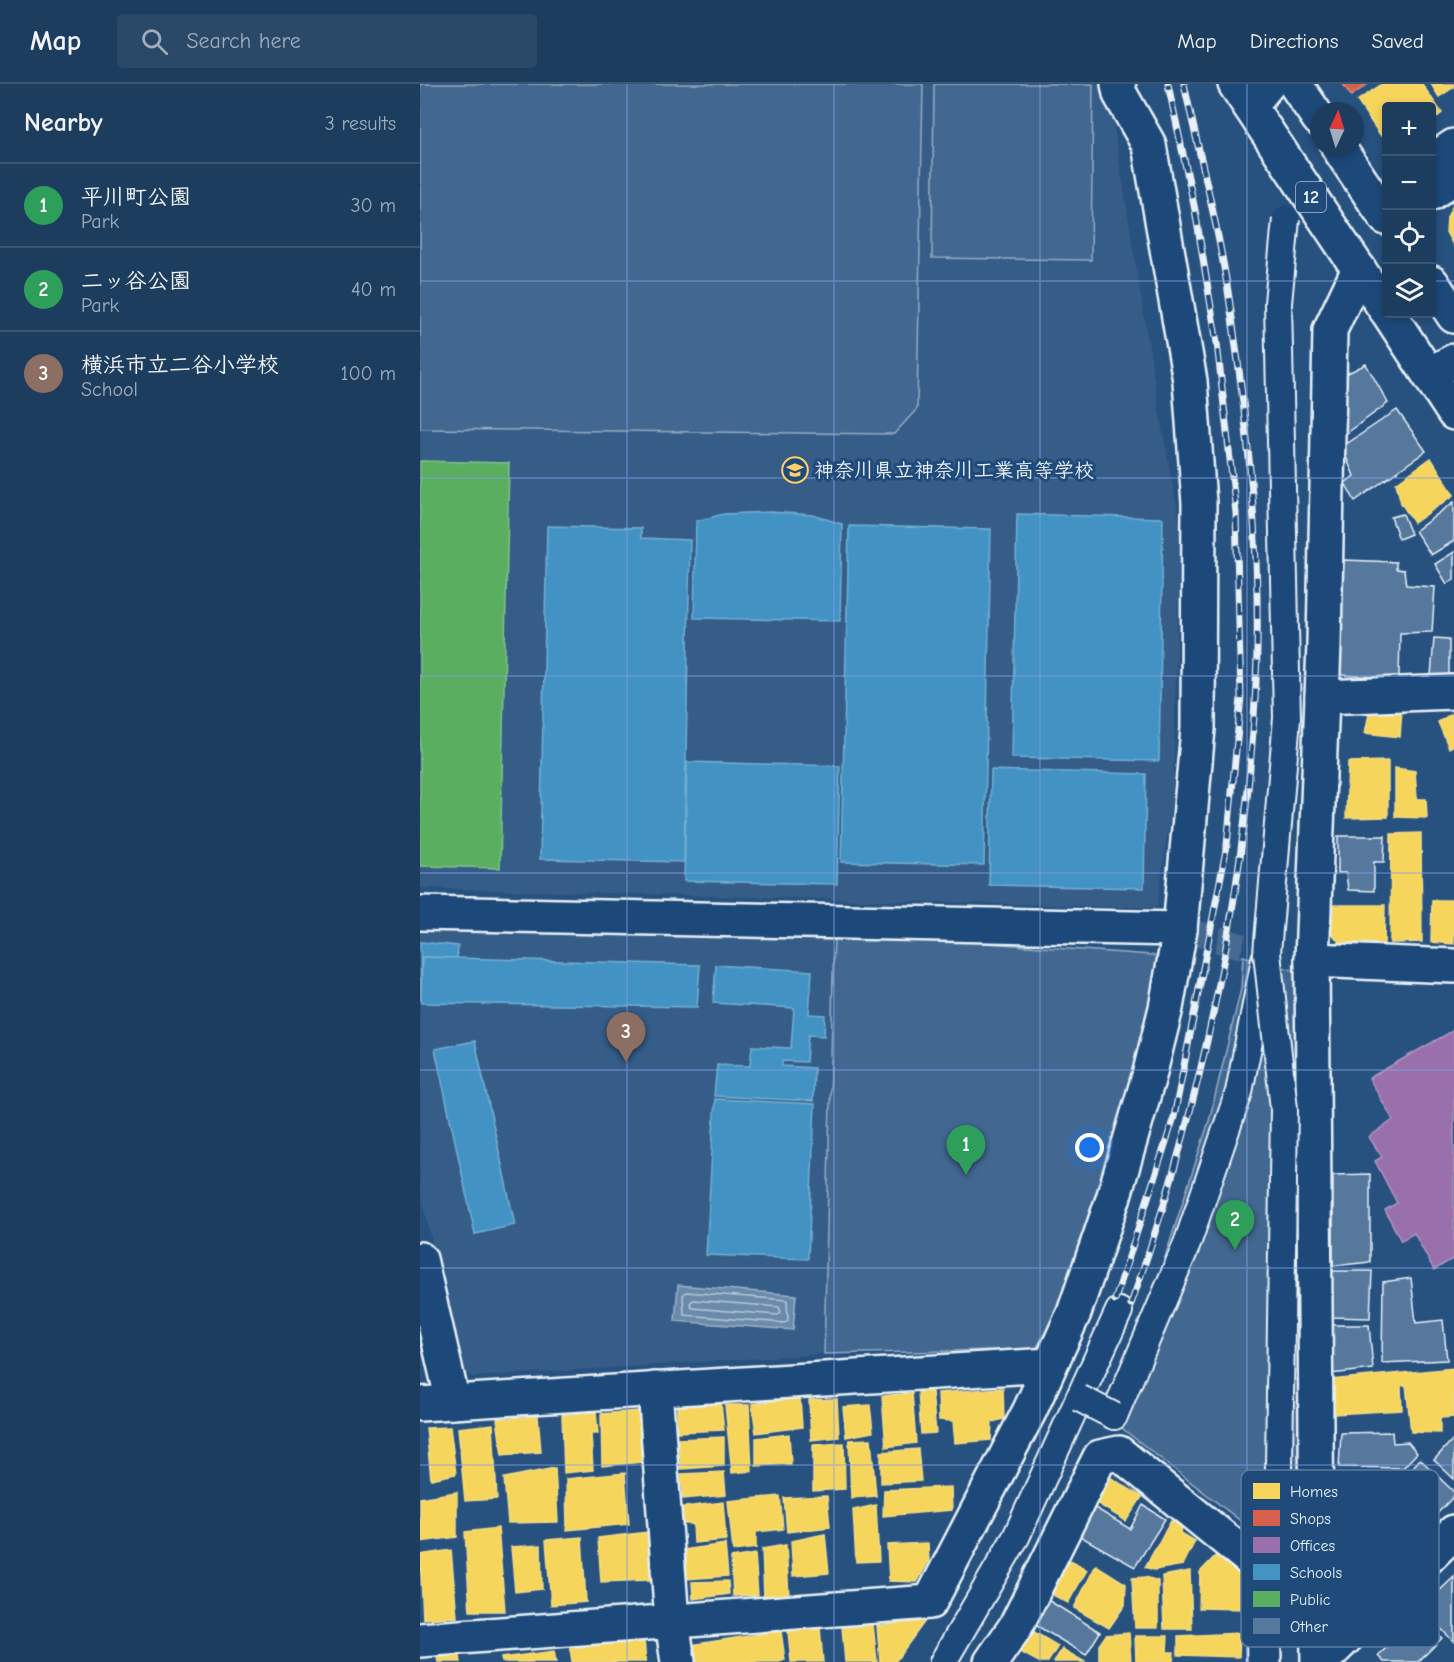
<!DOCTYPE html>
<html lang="en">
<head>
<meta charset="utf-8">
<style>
	:root { --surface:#1d3d5f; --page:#2a4868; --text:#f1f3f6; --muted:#a0aebd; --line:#3b5674; --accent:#bca0f2 }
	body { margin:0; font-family:"Comic Neue","Klee One",sans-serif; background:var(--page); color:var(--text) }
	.controls { position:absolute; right:18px; top:18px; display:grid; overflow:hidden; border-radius:6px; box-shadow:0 3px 9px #0003 }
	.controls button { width:54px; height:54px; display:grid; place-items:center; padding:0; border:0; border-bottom:2px solid var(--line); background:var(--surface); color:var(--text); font:30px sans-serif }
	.compass { position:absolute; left:890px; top:18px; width:54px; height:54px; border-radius:50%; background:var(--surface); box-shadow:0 3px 9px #0003; rotate:4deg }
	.you { position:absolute; left:670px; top:1064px; width:21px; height:21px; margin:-15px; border:4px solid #fff; border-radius:50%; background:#1a73e8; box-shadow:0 0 0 9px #1a73e833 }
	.badge { display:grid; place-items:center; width:39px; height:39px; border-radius:50%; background:var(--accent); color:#fff; font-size:20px; font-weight:700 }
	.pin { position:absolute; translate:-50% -50px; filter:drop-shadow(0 2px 3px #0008) }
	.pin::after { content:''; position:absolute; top:32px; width:21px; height:18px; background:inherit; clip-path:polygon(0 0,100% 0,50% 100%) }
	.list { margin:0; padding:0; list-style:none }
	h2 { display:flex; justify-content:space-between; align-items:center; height:78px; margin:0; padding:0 24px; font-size:26px }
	h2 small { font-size:20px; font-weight:400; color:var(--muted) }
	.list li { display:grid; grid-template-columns:39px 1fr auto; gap:18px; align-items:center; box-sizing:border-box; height:84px; padding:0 24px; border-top:2px solid var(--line) }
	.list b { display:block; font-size:22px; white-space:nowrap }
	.list p { margin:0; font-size:20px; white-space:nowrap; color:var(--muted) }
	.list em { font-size:20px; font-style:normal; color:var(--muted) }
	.icon { flex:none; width:33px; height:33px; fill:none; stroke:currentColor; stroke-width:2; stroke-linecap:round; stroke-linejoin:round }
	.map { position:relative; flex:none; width:1034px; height:1578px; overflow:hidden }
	header { display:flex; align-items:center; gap:36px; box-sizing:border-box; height:84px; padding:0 30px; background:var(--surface); border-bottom:2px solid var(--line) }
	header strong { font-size:28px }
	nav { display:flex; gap:33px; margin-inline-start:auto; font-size:21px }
	.search { width:420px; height:54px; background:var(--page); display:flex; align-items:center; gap:15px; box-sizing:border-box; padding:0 21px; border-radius:6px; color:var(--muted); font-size:22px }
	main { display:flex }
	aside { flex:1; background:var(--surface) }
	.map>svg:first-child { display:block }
	.built { fill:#355d88 }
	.green { fill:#436891; stroke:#96acc4; stroke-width:1.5 }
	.water { fill:#6b8aaa; stroke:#9db3c9; stroke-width:1.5 }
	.homes { fill:#f6d55c; stroke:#f2dd8b; stroke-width:1.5 }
	.shops { fill:#d6604d; stroke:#db8c80; stroke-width:1.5 }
	.offices { fill:#9970ab; stroke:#b197c2; stroke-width:1.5 }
	.schools { fill:#4393c3; stroke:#74afd3; stroke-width:1.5 }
	.public { fill:#5aae61; stroke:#85c28e; stroke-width:1.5 }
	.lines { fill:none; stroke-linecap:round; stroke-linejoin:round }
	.shore { stroke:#b6c8d9; stroke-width:1.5 }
	.building { fill:#57789d; stroke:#e8f1f8; stroke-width:1.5 }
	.pedestrian-tunnel { stroke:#446991; stroke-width:26; stroke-dasharray:26 13; stroke-linecap:butt }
	.pedestrian-casing { stroke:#e8f1f8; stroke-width:30 }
	.minor-casing { stroke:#e8f1f8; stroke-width:38 }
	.tertiary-casing { stroke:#e8f1f8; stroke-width:38 }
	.primary-casing { stroke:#e8f1f8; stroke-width:38 }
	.pedestrian { stroke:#1f4a7a; stroke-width:26 }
	.minor { stroke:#1f4a7a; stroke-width:33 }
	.tertiary { stroke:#1f4a7a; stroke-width:33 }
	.primary { stroke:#1f4a7a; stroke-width:33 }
	.rail-casing { stroke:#e8f1f8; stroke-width:7 }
	.rail { stroke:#1f4a7a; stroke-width:4.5; stroke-dasharray:14; stroke-linecap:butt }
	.pedestrian-bridge-casing { stroke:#e8f1f8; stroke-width:30; stroke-linecap:butt }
	.pedestrian-bridge { stroke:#1f4a7a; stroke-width:26 }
	.grid { fill:none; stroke:#82a0e8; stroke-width:1.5; stroke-opacity:0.55 }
	.labels { text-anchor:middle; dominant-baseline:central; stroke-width:6; stroke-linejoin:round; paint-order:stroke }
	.shield { fill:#1f4a7a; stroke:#acbfd2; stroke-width:1.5 }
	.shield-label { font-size:18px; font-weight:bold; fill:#e8f1f8 }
	.poi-label { font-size:20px; font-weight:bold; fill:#e8f1f8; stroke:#1f4a7a; text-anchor:start }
	.key { fill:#1f4a7a; stroke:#5b7ca0; stroke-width:1.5 }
	.key-label { font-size:16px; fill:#e8f1f8 }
</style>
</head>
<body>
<header>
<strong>Map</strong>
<div class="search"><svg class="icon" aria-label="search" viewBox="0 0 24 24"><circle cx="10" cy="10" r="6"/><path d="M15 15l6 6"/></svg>Search here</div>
<nav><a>Map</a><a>Directions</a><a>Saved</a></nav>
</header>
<main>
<aside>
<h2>Nearby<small>3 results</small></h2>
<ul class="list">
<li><span class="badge" style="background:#2e9e5b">1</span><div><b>平川町公園</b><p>Park</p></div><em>30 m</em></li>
<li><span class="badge" style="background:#2e9e5b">2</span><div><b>二ッ谷公園</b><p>Park</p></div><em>40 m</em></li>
<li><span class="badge" style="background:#8d6e63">3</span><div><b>横浜市立二谷小学校</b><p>School</p></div><em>100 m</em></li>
</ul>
</aside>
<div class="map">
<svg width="1034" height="1578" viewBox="0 0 1034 1578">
	<rect width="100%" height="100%" fill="#27517f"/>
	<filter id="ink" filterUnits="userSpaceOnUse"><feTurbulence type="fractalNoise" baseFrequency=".0167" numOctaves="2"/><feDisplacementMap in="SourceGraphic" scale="12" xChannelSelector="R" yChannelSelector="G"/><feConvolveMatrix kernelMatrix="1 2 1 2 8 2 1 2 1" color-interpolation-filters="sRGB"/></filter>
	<g filter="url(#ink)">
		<g class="built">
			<polygon points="0,0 682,0 692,31 740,332 760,440 753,710 737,824 0,804"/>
			<polygon points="0,841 414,848 404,1270 52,1293 42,1286 0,1107"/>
		</g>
		<g class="green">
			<polygon points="0,0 503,0 497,325 474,350 0,345"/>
			<polygon points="514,0 673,0 671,176 512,174"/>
			<path d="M 414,848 L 745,872 C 725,947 705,1022 683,1096 C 665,1155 647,1212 616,1265 L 404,1270 Z"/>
			<polygon points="823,872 884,889 882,1460 871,1468 854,1463 685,1331 724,1238 789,1037 821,905"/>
		</g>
		<polygon class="water" points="258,1201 376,1211 373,1246 255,1237"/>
		<g class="homes">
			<polygon points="962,0 1002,0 1022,29 1012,37 1012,22 966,22 966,53 961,52 937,17"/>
			<polygon points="1011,0 1034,0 1034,3 1019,13"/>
			<polygon points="1034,119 1034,163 1026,148 1027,133"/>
			<polygon points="1011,374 1034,411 994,439 981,419 976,399"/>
			<polygon points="951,620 982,625 980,653 945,649"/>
			<polygon points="1034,628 1034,661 1029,664 1018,638"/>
			<polygon points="968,677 968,733 926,734 928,678"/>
			<polygon points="975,684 995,687 997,715 1006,715 1007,734 975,733"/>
			<polygon points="1001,749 1002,858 970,859 971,750"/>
			<polygon points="1012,816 1034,816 1034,860 1011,858"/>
			<polygon points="913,821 965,821 964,860 919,858 911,848"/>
			<polygon points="1034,1284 1034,1333 1020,1334 1020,1349 991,1348 986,1301 981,1302 982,1326 914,1330 910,1296"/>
			<polygon points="583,1304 584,1335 572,1338 571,1356 535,1359 533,1337 519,1336 518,1309"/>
			<polygon points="498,1307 512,1308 516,1349 501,1350"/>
			<polygon points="492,1309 496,1359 466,1363 462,1312"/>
			<polygon points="380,1313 382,1343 336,1349 332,1320"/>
			<polygon points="417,1315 419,1353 391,1356 389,1316"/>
			<polygon points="301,1320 304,1346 257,1348 257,1322"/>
			<polygon points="305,1321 329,1321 332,1387 312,1389"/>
			<polygon points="450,1321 453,1348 426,1353 423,1323"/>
			<polygon points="219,1327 222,1378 182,1382 181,1330"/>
			<polygon points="176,1328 178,1350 171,1350 173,1386 144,1389 142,1331"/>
			<polygon points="118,1332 121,1368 82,1371 77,1335"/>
			<polygon points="73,1340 77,1415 45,1417 38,1344"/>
			<polygon points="30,1343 36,1390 11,1395 6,1344"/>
			<polygon points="369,1350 371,1380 336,1382 336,1354"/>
			<polygon points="304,1353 304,1382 261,1385 258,1355"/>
			<polygon points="451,1355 456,1412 431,1414 429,1356"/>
			<polygon points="424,1359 425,1405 393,1407 393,1361"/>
			<polygon points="498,1365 501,1397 461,1399 461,1368"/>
			<polygon points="135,1384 138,1438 88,1439 84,1394"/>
			<polygon points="304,1388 306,1411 263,1415 261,1390"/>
			<polygon points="205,1389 209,1440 147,1446 146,1395"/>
			<polygon points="688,1392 722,1413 706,1437 673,1417"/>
			<polygon points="531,1403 532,1426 463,1432 464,1406"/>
			<polygon points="37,1408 37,1453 0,1458 0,1414"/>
			<polygon points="360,1412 363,1445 336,1448 336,1464 313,1467 308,1417"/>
			<polygon points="407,1412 410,1443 367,1448 364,1414"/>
			<polygon points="303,1418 306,1456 274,1459 273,1440 260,1440 258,1424"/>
			<polygon points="456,1421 459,1477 436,1478 433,1426"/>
			<polygon points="751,1437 762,1443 761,1449 775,1457 763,1481 734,1486 725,1483"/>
			<polygon points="78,1444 85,1527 50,1527 45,1448"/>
			<polygon points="228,1448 231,1496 181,1498 178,1454"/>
			<polygon points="405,1450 409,1489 373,1492 371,1457"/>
			<polygon points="162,1453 166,1518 131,1521 126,1456"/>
			<polygon points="508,1459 509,1477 497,1498 469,1497 467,1461"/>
			<polygon points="305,1460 308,1492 265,1495 263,1466"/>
			<polygon points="121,1461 122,1505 95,1508 91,1463"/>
			<polygon points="366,1461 369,1513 344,1513 342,1465"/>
			<polygon points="31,1466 37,1533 3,1535 0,1471"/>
			<polygon points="798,1469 829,1497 825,1525 779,1524 780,1488"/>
			<polygon points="335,1470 338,1511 313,1512 311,1474"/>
			<polygon points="649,1476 667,1486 648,1519 631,1510"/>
			<polygon points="676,1481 706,1500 705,1521 689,1544 654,1524"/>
			<polygon points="770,1487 772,1545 744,1545 742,1492"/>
			<polygon points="726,1493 738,1497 738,1544 715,1544 712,1494"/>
			<polygon points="308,1497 309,1510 273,1515 272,1498"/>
			<polygon points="505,1537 475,1578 460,1578 457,1542"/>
			<polygon points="453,1540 457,1578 425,1578 422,1543"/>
			<polygon points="400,1543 403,1578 371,1578 368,1547"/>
			<polygon points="609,1545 638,1562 628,1578 619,1578 596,1566"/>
			<polygon points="361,1547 365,1576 359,1578 266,1578 263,1562"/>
			<polygon points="709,1549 711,1578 679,1578 679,1561 686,1551"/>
			<polygon points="820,1549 819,1573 758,1571 758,1552"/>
			<polygon points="715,1552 748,1552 747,1568 754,1568 753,1578 716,1578"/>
			<polygon points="224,1556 226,1578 152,1578 150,1564"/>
			<polygon points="642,1565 665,1578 634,1578"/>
			<polygon points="39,1566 41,1578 18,1578 16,1570"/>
			<polygon points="134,1567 136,1578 82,1578 81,1574"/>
		</g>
		<polygon class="shops" points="923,0 948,0 931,12"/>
		<polygon class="offices" points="1034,946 1034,1174 1014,1186 994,1149 981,1157 965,1126 977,1119 955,1077 962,1073 949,1053 973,1036 949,994"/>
		<g class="schools">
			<polygon points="350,428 393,431 422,440 420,537 274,534 276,437 304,430"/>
			<polygon points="597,430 743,434 739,677 592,674"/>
			<polygon points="127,442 221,444 221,454 270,456 264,778 120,775"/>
			<polygon points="429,442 571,445 564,781 421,778"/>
			<polygon points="267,678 420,682 417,800 264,797"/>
			<polygon points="571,686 726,690 724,804 569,801"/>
			<polygon points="0,858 38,862 37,874 2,873 1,919"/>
			<polygon points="2,873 280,881 277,923 1,919"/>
			<polygon points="296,881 392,887 389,930 405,931 404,952 388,951 386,978 362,977 362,982 394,984 393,1017 294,1012 297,981 330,982 332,962 371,964 374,924 293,919"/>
			<polygon points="55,957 95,1141 55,1150 15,965"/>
			<polygon points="295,1015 395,1020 388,1175 286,1171"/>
		</g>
		<polygon class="public" points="0,377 89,379 80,784 0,782"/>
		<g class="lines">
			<g class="shore">
				<polygon points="266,1208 367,1216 368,1237 365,1239 264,1231 263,1211"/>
				<polygon points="273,1216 359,1223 361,1229 358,1231 272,1224 270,1219"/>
			</g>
		</g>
		<g class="building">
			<polygon points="946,280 968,319 927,349 923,344 924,291"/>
			<polygon points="977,326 1006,367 935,417 925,399 934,392 922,363"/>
			<polygon points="1034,418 1034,457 1011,471 995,447"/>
			<polygon points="983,430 991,450 979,455 971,433"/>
			<polygon points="1034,468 1034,495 1027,500 1015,480"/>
			<polygon points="924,476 976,478 976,485 984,486 986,501 1015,503 1012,548 980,549 979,594 918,591"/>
			<polygon points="1014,554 1029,555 1029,591 1011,592"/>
			<polygon points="918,752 965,752 964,778 954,778 954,807 928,806 926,789 918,789"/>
			<polygon points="950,1090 950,1178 913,1182 913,1091"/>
			<polygon points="912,1187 952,1187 950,1234 910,1233"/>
			<polygon points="991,1194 996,1239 1023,1236 1027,1276 962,1279 963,1198"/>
			<polygon points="913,1241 949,1241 953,1285 911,1290"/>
			<polygon points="972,1348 973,1359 988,1358 997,1369 983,1384 919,1383 921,1349"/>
			<polygon points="1034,1354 1034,1395 1014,1376"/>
			<polygon points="1000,1375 1034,1408 1034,1412 1012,1435 979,1399"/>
			<polygon points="723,1421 745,1435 715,1483 658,1451 672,1422 710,1445"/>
			<polygon points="1034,1493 1034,1558 1001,1524"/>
			<polygon points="626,1515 680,1548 666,1571 612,1539"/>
			<polygon points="997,1533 1022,1554 998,1578 964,1578 958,1572"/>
		</g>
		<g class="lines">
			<polyline class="pedestrian-tunnel" points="760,845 847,869 892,876"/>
			<g class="pedestrian-casing">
				<g id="pedestrian">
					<polyline points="694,1332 767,1160 819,1008 845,875"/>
					<polyline points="523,1578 596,1453 699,1227"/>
				</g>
			</g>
			<g class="minor-casing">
				<g id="minor">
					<polyline points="1012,77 1034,62"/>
					<polyline points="1012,109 1034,93"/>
					<polyline points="1009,290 1034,277"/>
					<polyline points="902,613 1034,608"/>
					<polyline points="0,829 760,845"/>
					<polyline points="892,876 1034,882"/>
					<polyline points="0,1175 33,1318"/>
					<polyline points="235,1305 252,1537 258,1578"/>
					<polyline points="0,1320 630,1281"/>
					<polyline points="842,1485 844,1578"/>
					<polyline points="0,1556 510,1518 610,1326 654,1229 693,1115 729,992 746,924 760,845 778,645 779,419 770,297 729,61 700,10 698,0"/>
					<polyline points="571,1578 596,1542 680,1373 699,1369 896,1529"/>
					<polyline points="898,1578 892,876 904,560 910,246 939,185"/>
				</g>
			</g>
			<g class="tertiary-casing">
				<g id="tertiary">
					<polyline points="830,22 848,0"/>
					<polyline points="901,1578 1034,1448"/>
				</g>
			</g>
			<g class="primary-casing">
				<g id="primary">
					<polyline points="815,0 966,226"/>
					<polyline points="875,0 899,35"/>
					<polyline points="918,63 966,134"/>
					<polyline points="1012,199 1034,232"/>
					<polyline points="969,230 1034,329"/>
				</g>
			</g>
			<use href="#pedestrian" class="pedestrian"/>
			<use href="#minor" class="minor"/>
			<use href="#tertiary" class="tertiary"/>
			<use href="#primary" class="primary"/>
			<g class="rail-casing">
				<g id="rail">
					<polyline points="695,1216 754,1033 807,761 821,613 816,429 797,259 775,126 748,0"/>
					<path d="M 711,1220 C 780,1025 823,824 835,617 C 843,485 829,350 810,220 C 799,145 780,73 764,0"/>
				</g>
			</g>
			<use href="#rail" class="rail"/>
			<g class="pedestrian-bridge-casing">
				<g id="pedestrian-bridge">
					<polyline points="659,1314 694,1332"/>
					<polyline points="858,1453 864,1025 847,869 867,634 858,219 866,135"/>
				</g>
			</g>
			<use href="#pedestrian-bridge" class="pedestrian-bridge"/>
		</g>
	</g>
	<path class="grid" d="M 207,0 L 207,1578M 414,0 L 414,1578M 620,0 L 620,1578M 827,0 L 827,1578M 0,197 L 966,197M 1012,197 L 1034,197M 0,394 L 1034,394M 0,592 L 1034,592M 0,789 L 1034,789M 0,986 L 1034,986M 0,1184 L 1034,1184M 0,1381 L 1034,1381"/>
	<defs>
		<g id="school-ring" transform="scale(1.35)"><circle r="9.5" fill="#1f4a7a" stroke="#ffd166" stroke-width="1.5"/><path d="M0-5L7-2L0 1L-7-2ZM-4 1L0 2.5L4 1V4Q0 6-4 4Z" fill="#ffd166"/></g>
	</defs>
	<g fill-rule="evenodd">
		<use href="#school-ring" x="375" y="386"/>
	</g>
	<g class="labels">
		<rect class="shield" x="876" y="98" width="30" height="30" rx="4.5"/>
		<g class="shield-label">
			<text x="891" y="113">12</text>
		</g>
		<g class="poi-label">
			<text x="394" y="386">神奈川県立神奈川工業高等学校</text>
		</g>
	</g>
	<rect x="821" y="1386" width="198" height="177" rx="9" class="key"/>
	<rect x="833" y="1399" width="27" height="16" fill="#f6d55c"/>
	<rect x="833" y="1426" width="27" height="16" fill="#d6604d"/>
	<rect x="833" y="1453" width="27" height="16" fill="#9970ab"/>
	<rect x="833" y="1480" width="27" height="16" fill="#4393c3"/>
	<rect x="833" y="1507" width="27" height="16" fill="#5aae61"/>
	<rect x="833" y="1534" width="27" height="16" fill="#57789d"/>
	<g class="key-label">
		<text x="870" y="1413">Homes</text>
		<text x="870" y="1440">Shops</text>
		<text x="870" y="1467">Offices</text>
		<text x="870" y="1494">Schools</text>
		<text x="870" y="1521">Public</text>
		<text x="870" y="1548">Other</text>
	</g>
</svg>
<div class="controls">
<button>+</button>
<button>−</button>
<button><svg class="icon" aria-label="locate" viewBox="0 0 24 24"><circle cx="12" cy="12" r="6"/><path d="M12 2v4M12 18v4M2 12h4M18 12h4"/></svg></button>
<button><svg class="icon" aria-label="layers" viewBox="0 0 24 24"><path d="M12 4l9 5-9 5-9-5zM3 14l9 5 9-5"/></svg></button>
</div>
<svg class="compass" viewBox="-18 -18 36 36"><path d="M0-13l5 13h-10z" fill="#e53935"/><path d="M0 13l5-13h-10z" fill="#a0aebd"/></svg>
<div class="you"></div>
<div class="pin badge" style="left:546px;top:1091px;background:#2e9e5b">1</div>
<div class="pin badge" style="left:815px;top:1166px;background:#2e9e5b">2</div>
<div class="pin badge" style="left:206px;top:978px;background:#8d6e63">3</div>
</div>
</main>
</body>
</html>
